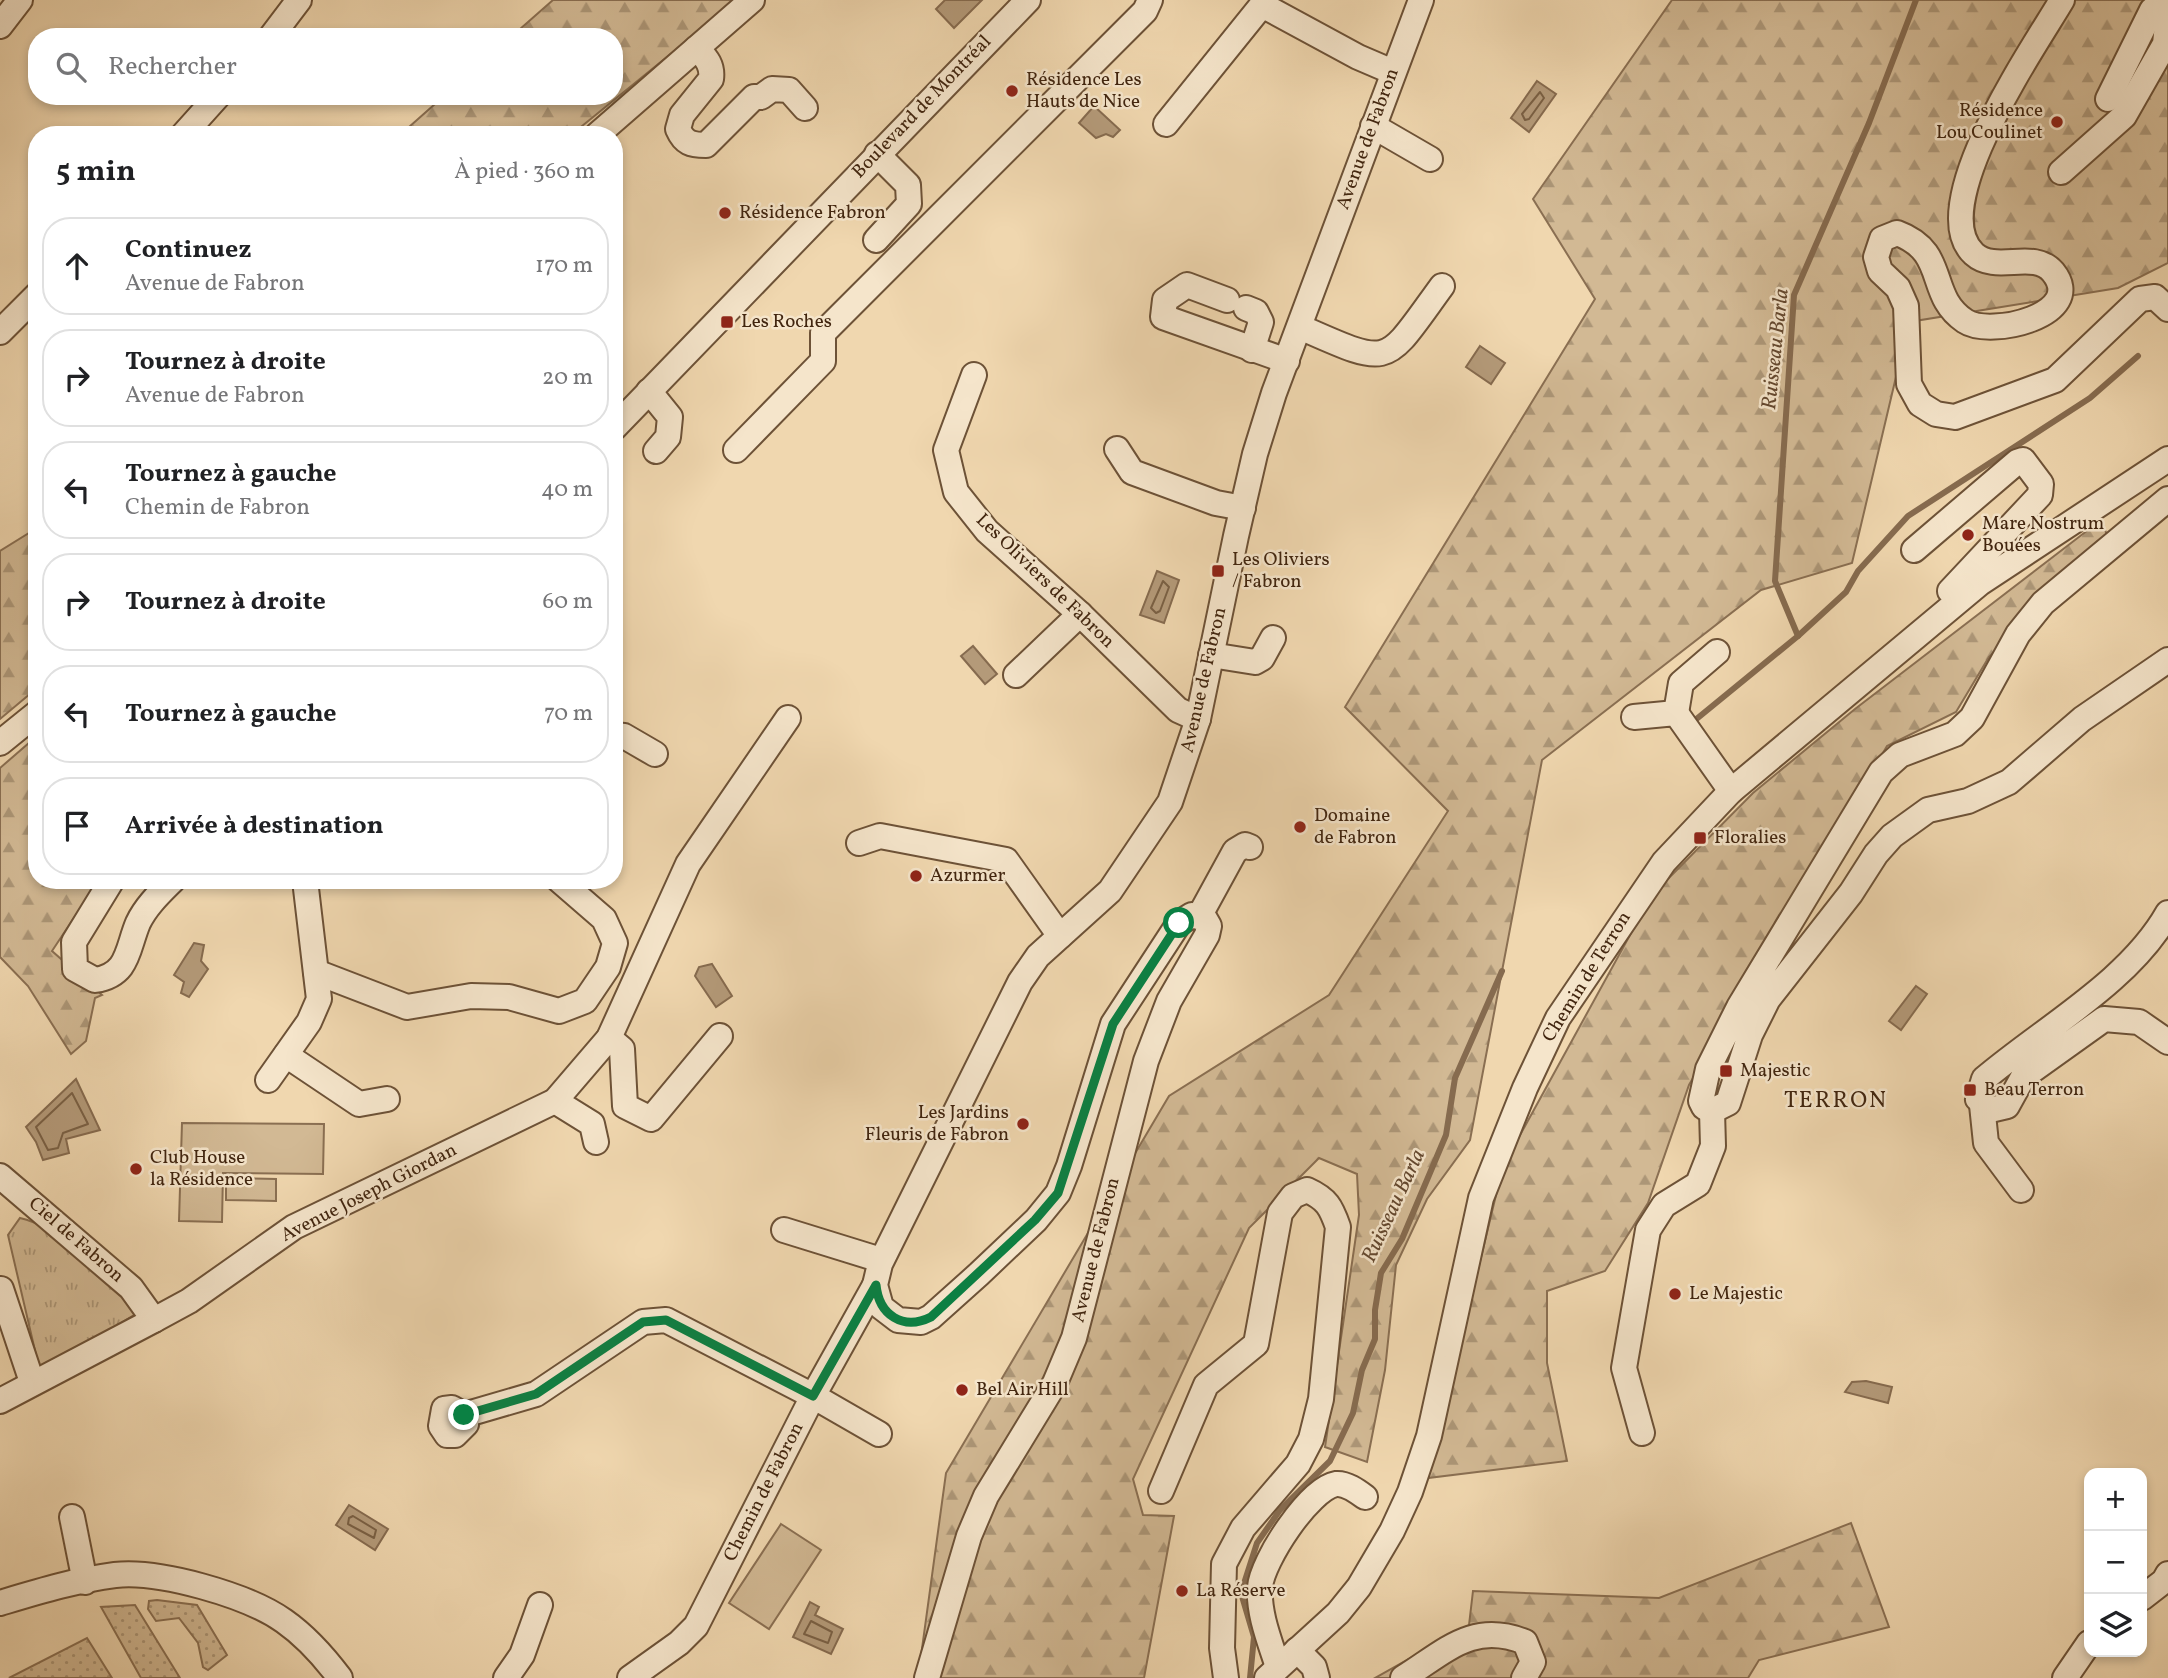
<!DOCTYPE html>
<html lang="fr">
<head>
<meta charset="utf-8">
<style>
	:root { --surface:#fff; --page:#f2f2f2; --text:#202124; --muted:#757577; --line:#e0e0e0 }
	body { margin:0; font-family:Vollkorn,serif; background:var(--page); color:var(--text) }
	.controls { position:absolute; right:21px; bottom:21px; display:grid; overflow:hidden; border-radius:14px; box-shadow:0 4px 10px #0003 }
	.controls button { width:63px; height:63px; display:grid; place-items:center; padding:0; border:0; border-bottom:2px solid var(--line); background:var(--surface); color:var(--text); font:35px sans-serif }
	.stop { position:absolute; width:21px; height:21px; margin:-16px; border:5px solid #0b8043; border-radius:50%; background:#fff }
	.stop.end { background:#0b8043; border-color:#fff; box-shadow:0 2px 7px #0008 }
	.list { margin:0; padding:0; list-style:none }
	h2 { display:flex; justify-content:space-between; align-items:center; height:91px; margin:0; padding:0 28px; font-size:30px }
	h2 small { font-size:23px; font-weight:400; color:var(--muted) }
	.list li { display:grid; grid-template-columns:46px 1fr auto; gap:21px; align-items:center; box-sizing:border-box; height:98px; margin:0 14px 14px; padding:0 14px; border:2px solid var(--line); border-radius:28px }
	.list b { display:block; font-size:26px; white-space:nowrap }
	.list p { margin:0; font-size:23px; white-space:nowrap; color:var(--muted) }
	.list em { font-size:23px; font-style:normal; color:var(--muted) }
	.icon { flex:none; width:38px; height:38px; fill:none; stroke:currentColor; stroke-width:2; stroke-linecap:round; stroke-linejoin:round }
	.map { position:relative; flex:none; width:2168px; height:1678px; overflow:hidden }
	.search { position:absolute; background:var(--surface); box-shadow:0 4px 10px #0003; left:28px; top:28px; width:595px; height:77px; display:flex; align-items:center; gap:18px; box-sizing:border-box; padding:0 24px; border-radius:28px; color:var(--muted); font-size:26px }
	.panel { position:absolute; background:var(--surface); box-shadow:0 4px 10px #0003; left:28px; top:126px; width:595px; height:763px; border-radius:28px }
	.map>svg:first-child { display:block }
	.grass { fill:url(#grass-dots); stroke:#8a6f52; stroke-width:2 }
	.forest { fill:url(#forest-firs); stroke:#8a6f52; stroke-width:2 }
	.park { fill:url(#park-tufts); stroke:#8a6f52; stroke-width:2 }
	.pitch { fill:#d2b994; stroke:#8a6f52; stroke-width:2 }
	.water { fill:#b49a79; stroke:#866b4f; stroke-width:2 }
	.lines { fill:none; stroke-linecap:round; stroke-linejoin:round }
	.shore { stroke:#7a6044; stroke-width:2 }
	.stream { stroke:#866b4f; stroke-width:6 }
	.minor-casing { stroke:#6d5237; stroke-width:28 }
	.minor { stroke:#f5e5cb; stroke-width:24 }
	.route { stroke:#0b8043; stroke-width:9 }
	.poi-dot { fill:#8f2418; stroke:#f5e5cb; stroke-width:2.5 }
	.labels { text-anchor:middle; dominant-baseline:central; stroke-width:5; stroke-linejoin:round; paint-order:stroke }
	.poi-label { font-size:19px; fill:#41250f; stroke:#f5e5cb; text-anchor:start }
	.street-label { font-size:19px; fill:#41250f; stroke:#f5e5cb }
	.water-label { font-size:21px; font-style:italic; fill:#64482f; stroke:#f5e5cb }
	.quarter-label { font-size:23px; letter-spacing:2px; fill:#41250f; stroke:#f5e5cb }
</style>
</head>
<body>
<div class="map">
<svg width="2168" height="1678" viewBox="0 0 2168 1678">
	<defs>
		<pattern id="grass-dots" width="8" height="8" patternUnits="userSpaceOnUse" patternTransform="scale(1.75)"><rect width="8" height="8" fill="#d2b994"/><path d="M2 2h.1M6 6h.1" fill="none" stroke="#ac9677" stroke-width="1.8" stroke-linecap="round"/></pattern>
		<pattern id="forest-firs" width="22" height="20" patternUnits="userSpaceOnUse" patternTransform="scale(1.75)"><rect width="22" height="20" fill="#d2b994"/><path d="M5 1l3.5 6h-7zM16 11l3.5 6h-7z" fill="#ac9677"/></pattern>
		<pattern id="park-tufts" width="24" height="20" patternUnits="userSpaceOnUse" patternTransform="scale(1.75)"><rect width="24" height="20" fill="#d2b994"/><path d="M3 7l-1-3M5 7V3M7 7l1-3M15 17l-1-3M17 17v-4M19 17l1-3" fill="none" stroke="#ac9677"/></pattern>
	</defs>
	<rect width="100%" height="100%" fill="#f0d7af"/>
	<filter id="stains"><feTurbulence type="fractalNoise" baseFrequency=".00286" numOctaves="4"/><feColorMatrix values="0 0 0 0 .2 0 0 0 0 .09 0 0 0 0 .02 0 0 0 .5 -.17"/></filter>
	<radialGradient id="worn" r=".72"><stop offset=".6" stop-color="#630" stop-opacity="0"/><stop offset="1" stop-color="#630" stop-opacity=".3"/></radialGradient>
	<g class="grass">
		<polygon points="157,1600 197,1605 227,1655 208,1670 203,1667 198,1643 179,1618 156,1621 148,1609 149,1601"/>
		<polygon points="135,1605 180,1678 141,1678 101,1607"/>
		<polygon points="87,1638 112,1678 9,1678"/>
	</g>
	<g class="forest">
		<polygon points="553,0 737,0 571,135 400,135 444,96 614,96 614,37 511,37"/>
		<polygon points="1672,0 2168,0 2168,263 2118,288 1909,322 1852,563 1761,590 1542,760 1470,1140 1427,1199 1396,1265 1385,1370 1367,1462 1325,1447 1359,1215 1357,1174 1319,1158 1249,1228 1133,1479 1143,1515 1174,1516 1144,1678 918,1678 946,1473 1169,1096 1329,995 1448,811 1345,707 1595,299 1533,199"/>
		<polygon points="2101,520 2109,540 1989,657 1956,712 1887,746 1689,1085 1648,1203 1605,1271 1547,1291 1547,1363 1567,1461 1428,1478 1503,1166 1652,895 1753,793 1855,709"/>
		<polygon points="37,528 37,688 0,719 0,551"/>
		<polygon points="37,736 37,880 99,880 52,951 102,995 95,998 86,1041 71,1054 28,986 0,957 0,768"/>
		<polygon points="1851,1523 1889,1627 1759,1660 1748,1678 1375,1678 1469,1625 1473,1591 1659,1598"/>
	</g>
	<path class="park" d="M 20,1218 C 69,1230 104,1277 139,1312 L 40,1372 L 8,1235 Z"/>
	<g class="pitch">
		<polygon points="182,1123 324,1124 323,1174 223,1173 222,1222 179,1221"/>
		<polygon points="226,1178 276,1179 276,1201 226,1200"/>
		<polygon points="781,1524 821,1550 769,1629 729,1603"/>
	</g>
	<g class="water">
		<polygon points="945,0 982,0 954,28 936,9"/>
		<polygon points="1537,81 1556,94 1529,132 1511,118"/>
		<polygon points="1094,106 1120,130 1113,137 1106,134 1096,138 1079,123"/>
		<polygon points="1480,346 1505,363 1491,384 1466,367"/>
		<polygon points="1157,571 1179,580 1164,623 1140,615"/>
		<polygon points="973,646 997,674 985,684 961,656"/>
		<polygon points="194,943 204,945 201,961 208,969 189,997 181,993 184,982 174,975"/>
		<polygon points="712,964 732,996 716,1007 695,976 699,967"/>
		<polygon points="1916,986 1927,994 1901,1030 1889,1021"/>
		<polygon points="76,1079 100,1130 66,1139 69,1153 43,1160 36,1142 26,1127"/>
		<polygon points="1866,1381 1892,1387 1888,1403 1845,1392 1852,1382"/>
		<polygon points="349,1505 388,1529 375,1550 336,1525"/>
		<polygon points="810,1602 819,1607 815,1615 843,1629 831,1654 793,1637"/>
	</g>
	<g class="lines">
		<g class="shore">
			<polygon points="1540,92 1544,98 1529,119 1525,120 1522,114"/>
			<polygon points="1163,581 1169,587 1160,611 1156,613 1151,608"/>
			<polygon points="72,1093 88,1124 63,1133 58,1148 48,1150 36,1127"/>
			<polygon points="353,1516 376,1530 374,1538 348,1524 349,1518"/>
			<polygon points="811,1621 832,1632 828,1643 804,1634"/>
		</g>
		<g class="stream">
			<polyline points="1798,636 1846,592 1858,571 1908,516 2090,398 2138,356"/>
			<polyline points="1694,721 1798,636 1775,581 1794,295 1869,123 1916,0"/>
			<polyline points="1250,1678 1254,1637 1241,1593 1257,1543 1280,1510 1330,1461 1353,1413 1362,1370 1375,1339 1375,1310 1381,1273 1402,1239 1446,1135 1455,1078 1502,971"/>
		</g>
		<g class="minor-casing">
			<g id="minor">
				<path d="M 2062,0 C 2035,46 1923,207 1974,254 C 1996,274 2034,249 2053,272 C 2088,315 1990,338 1965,321 C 1926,295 1949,252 1897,233 L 1882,239 L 1876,257 L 1880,271 L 1898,288 L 1906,306 L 1909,384 L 1920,404 L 1936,414 L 1955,417 L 2055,380 L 2140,299 L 2155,297 L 2168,309"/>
				<polyline points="0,26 20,0"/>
				<polyline points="271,37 299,0"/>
				<path d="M 697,48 C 706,58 713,65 711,79 L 682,115 L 678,129 C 684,143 691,145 706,145 L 754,97 L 761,97 L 772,89 L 789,90 L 805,108"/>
				<polyline points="2108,99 2152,10 2168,2"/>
				<polyline points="1166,124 1262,5 1358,57 1393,72"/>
				<polyline points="1373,126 1430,159"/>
				<polyline points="183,135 218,96"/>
				<polyline points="597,135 752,0"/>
				<polyline points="2061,172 2124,116 2165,44 2168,15"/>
				<polyline points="876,240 909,204 908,185 877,154"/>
				<polyline points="1227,300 1187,285 1165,300 1163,317 1287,361"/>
				<polyline points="1246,308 1256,312 1261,322 1252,350"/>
				<path d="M 1300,327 C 1393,368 1383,367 1442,286"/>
				<polyline points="0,332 37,295"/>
				<polyline points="974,375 946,450 956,492 987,531 1080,614 1178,710 1198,719"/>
				<polyline points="649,391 670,417 668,437 656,451"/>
				<polyline points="614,428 1028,0"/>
				<polyline points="1117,449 1132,472 1216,503 1243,508"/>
				<polyline points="736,450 823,361 823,333 1145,11 1150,0"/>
				<polyline points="2168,499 2043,603 2018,634 1972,718 1955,734 1900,755 1881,772 1739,1007 1708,1069 1701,1101 1704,1107 1712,1111 1728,1103 1750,1035 1768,999 1851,893 1876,854 1892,836 1928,810 1968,801 2009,782 2082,719 2168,660"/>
				<polyline points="1914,550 2017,462 2023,460 2041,484 2040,495 1950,591"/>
				<polyline points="1211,655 1255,662 1262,658 1273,638"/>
				<polyline points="1016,675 1080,614"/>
				<polyline points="1676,713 1681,683 1717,652"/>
				<polyline points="1634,717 1676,713 1731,791"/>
				<polyline points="614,735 624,736 655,754"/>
				<polyline points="0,743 37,713"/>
				<polyline points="859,843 880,836 1006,860 1060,936"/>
				<path d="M 112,880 L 74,942 L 75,969 L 95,980 C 129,975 127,949 138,923 C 146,906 160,893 173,880"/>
				<path d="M 2168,913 C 2129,982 2044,1028 1984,1079 L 1978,1099 L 1990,1110 L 2007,1106 L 2023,1077 L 2104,1019 L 2139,1022 L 2168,1042"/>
				<polyline points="1200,915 1235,851 1245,845 1250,847"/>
				<polyline points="316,972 407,1007 471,996 509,997 559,1011 585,1001 608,967 615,943 604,919 559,880"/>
				<polyline points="609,1038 622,1049 625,1106 651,1119 720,1036"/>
				<polyline points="286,1055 359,1104 387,1099"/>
				<polyline points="268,1080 309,1022 319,999 305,880"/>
				<polyline points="555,1101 592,1124 596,1142"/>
				<polyline points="1982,1105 1986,1143 2021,1190"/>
				<polyline points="0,1176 131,1288 154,1320 0,1401"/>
				<polyline points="784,1230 881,1260"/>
				<polyline points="1,1289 32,1382"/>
				<polyline points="154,1320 189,1301 294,1227 555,1101 609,1038 688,864 788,718"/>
				<polyline points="464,1415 466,1424 455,1435 447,1435 441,1426 444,1409 452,1408 464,1415 536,1394 643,1322 666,1320 813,1396 879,1434"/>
				<polyline points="1642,1433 1624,1368 1648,1230 1664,1205 1698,1184 1713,1146 1712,1111"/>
				<path d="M 1161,1491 L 1206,1385 L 1256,1344 L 1280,1213 L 1293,1196 L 1307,1190 C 1327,1199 1331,1207 1338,1227 L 1321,1399 L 1311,1439 L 1298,1464 L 1243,1528 L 1224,1564 L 1222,1648 L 1226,1678"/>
				<polyline points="72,1517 85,1582"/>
				<polyline points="2142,1598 2164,1581 2168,1574"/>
				<path d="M 0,1603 C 37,1592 76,1580 115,1575 C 159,1570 247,1595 284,1621 C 304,1635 325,1658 340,1678"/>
				<polyline points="1297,1650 1314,1667 1317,1678"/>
				<path d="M 1278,1667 C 1270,1642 1258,1613 1260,1587 C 1262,1561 1309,1489 1336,1484 C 1346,1483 1357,1491 1365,1497"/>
				<polyline points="506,1678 522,1655 540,1605"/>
				<polyline points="630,1678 679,1643 696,1626 813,1396 875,1285"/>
				<polyline points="927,1678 969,1536 986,1496 1055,1383 1074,1338 1146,1061 1169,1001 1207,935 1209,926 1205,919 1192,915 1179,923 1113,1024 1069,1166 1058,1193 1036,1220 979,1274 931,1317 921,1322 898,1320 881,1307 875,1285 880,1264 1020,982 1038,956 1110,891 1170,802 1198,719 1236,536 1255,454 1274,393 1421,0"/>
				<polyline points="1267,1678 1338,1613 1359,1587 1392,1531 1410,1492 1429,1436 1481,1198 1525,1088 1558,1018 1664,862 1731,791 1980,583 2168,459"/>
				<path d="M 1403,1678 C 1446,1651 1473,1621 1525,1642 L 1533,1662 L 1524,1678"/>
				<polyline points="2065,1678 2089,1643"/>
			</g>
		</g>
		<use href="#minor" class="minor"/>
	</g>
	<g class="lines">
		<path class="route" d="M 464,1415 L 536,1394 L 643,1322 L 666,1320 L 813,1396 L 876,1285 C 879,1315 903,1331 931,1317 L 1035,1220 L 1058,1193 L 1113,1024 L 1179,923"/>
	</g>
	<g class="poi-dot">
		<circle cx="1012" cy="91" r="7"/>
		<circle cx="2057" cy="122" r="7"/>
		<circle cx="725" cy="213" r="7"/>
		<rect x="720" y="315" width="14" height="14" rx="3.5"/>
		<circle cx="1968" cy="535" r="7"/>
		<rect x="1211" y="564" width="14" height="14" rx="3.5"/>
		<circle cx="1300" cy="827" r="7"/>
		<rect x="1693" y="831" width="14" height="14" rx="3.5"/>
		<circle cx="916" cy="876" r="7"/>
		<rect x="1719" y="1064" width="14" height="14" rx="3.5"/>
		<rect x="1963" y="1083" width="14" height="14" rx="3.5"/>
		<circle cx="1023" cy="1124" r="7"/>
		<circle cx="136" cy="1169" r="7"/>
		<circle cx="1675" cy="1294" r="7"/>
		<circle cx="962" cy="1390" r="7"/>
		<circle cx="1182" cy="1591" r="7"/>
	</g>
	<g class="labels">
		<g class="poi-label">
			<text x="1026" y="80">Résidence Les<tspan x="1026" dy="22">Hauts de Nice</tspan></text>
			<text x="2043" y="111" text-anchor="end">Résidence<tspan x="2043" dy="22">Lou Coulinet</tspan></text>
			<text x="739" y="213">Résidence Fabron</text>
			<text x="741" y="322">Les Roches</text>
			<text x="1982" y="524">Mare Nostrum<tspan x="1982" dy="22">Bouées</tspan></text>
			<text x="1232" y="560">Les Oliviers<tspan x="1232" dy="22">/ Fabron</tspan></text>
			<text x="1314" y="816">Domaine<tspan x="1314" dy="22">de Fabron</tspan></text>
			<text x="1714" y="838">Floralies</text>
			<text x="930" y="876">Azurmer</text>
			<text x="1740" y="1071">Majestic</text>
			<text x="1984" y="1090">Beau Terron</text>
			<text x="1009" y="1113" text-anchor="end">Les Jardins<tspan x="1009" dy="22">Fleuris de Fabron</tspan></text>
			<text x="150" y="1158">Club House<tspan x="150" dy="22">la Résidence</tspan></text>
			<text x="1689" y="1294">Le Majestic</text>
			<text x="976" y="1390">Bel Air Hill</text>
			<text x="1196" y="1591">La Réserve</text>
		</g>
		<g class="street-label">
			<text transform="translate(922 107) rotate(-46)">Boulevard de Montréal</text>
			<text transform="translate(1368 139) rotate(-70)">Avenue de Fabron</text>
			<text transform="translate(1045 581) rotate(44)">Les Oliviers de Fabron</text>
			<text transform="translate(1204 680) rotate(-77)">Avenue de Fabron</text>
			<text transform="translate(1587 977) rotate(-58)">Chemin de Terron</text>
			<text transform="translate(369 1193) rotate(-27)">Avenue Joseph Giordan</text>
			<text transform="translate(76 1240) rotate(41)">Ciel de Fabron</text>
			<text transform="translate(1096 1250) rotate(-76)">Avenue de Fabron</text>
			<text transform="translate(764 1492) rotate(-63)">Chemin de Fabron</text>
		</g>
		<g class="water-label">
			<text transform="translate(1776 349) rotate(-84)">Ruisseau Barla</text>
			<text transform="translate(1394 1206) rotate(-65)">Ruisseau Barla</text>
		</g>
		<g class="quarter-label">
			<text x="1836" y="1101">TERRON</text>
		</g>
	</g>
	<rect width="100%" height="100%" filter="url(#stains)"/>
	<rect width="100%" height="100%" fill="url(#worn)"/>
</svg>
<div class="controls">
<button>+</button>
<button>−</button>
<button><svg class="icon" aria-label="layers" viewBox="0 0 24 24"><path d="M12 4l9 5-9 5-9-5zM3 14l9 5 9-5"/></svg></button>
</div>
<div class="stop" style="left:1179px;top:923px"></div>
<div class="stop end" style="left:464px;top:1415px"></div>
<div class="search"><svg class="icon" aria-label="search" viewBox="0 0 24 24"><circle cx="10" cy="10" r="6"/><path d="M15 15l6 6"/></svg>Rechercher</div>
<section class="panel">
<h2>5 min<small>À pied · 360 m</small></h2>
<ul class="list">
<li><svg class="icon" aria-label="ahead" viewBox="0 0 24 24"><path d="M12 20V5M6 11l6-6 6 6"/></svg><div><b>Continuez</b><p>Avenue de Fabron</p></div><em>170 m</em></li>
<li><svg class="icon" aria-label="right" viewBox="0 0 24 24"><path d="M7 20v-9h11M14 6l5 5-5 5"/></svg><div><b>Tournez à droite</b><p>Avenue de Fabron</p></div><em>20 m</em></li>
<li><svg class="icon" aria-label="left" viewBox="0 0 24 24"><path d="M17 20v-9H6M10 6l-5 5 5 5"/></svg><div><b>Tournez à gauche</b><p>Chemin de Fabron</p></div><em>40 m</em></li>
<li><svg class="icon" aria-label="right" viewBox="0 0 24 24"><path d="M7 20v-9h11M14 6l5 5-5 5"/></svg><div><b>Tournez à droite</b></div><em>60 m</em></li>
<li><svg class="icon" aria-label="left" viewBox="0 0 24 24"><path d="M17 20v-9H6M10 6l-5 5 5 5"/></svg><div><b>Tournez à gauche</b></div><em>70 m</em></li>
<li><svg class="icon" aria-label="arrive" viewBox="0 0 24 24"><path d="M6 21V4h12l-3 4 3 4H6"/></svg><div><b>Arrivée à destination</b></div></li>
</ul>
</section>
</div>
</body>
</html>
